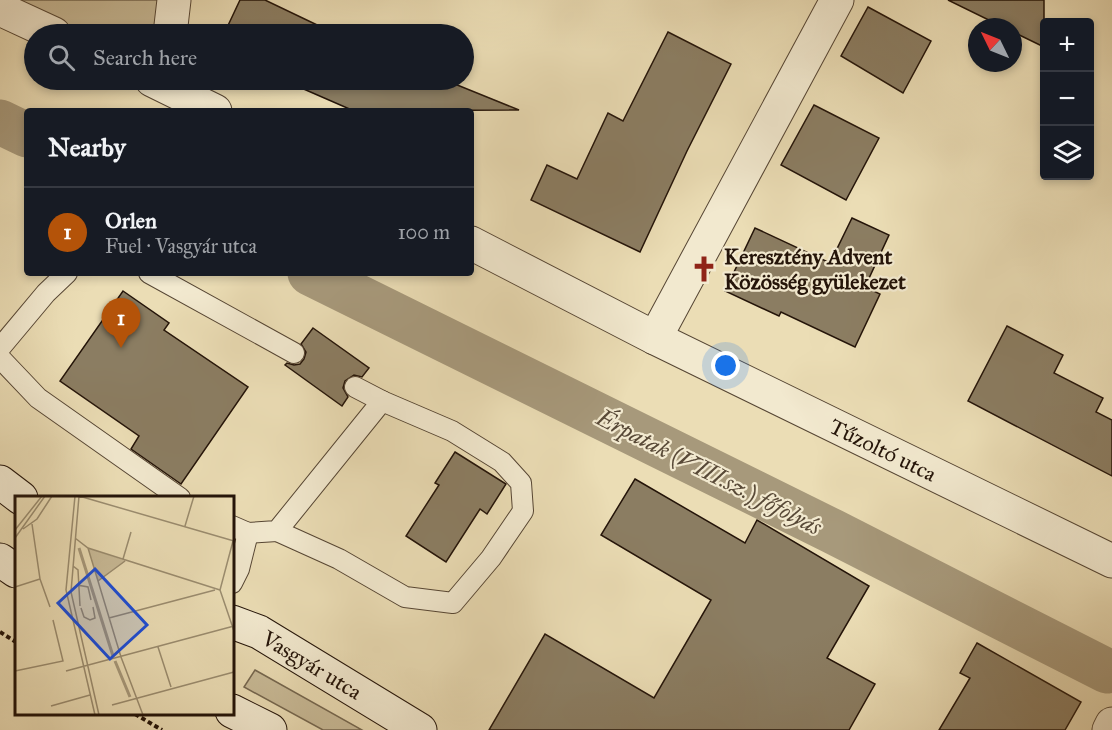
<!DOCTYPE html>
<html lang="en">
<head>
<meta charset="utf-8">
<style>
	:root { --surface:#171b24; --page:#20242c; --text:#f1f3f6; --muted:#9ea1a6; --line:#363941; --accent:#b45309 }
	body { margin:0; font-family:"IM FELL Great Primer",serif; background:var(--page); color:var(--text) }
	.controls { position:absolute; right:18px; top:18px; display:grid; overflow:hidden; border-radius:6px; box-shadow:0 3px 9px #0003 }
	.controls button { width:54px; height:54px; display:grid; place-items:center; padding:0; border:0; border-bottom:2px solid var(--line); background:var(--surface); color:var(--text); font:30px sans-serif }
	.compass { position:absolute; left:968px; top:18px; width:54px; height:54px; border-radius:50%; background:var(--surface); box-shadow:0 3px 9px #0003; rotate:313deg }
	.you { position:absolute; left:726px; top:366px; width:21px; height:21px; margin:-15px; border:4px solid #fff; border-radius:50%; background:#1a73e8; box-shadow:0 0 0 9px #1a73e833 }
	.badge { display:grid; place-items:center; width:39px; height:39px; border-radius:50%; background:var(--accent); color:#fff; font-size:20px; font-weight:700 }
	.pin { position:absolute; translate:-50% -50px; filter:drop-shadow(0 2px 3px #0008) }
	.pin::after { content:''; position:absolute; top:32px; width:21px; height:18px; background:inherit; clip-path:polygon(0 0,100% 0,50% 100%) }
	.list { margin:0; padding:0; list-style:none }
	h2 { display:flex; justify-content:space-between; align-items:center; height:78px; margin:0; padding:0 24px; font-size:26px }
	h2 small { font-size:20px; font-weight:400; color:var(--muted) }
	.list li { display:grid; grid-template-columns:39px 1fr auto; gap:18px; align-items:center; box-sizing:border-box; height:90px; padding:0 24px; border-top:2px solid var(--line) }
	.list b { display:block; font-size:22px; white-space:nowrap }
	.list p { margin:0; font-size:20px; white-space:nowrap; color:var(--muted) }
	.list em { font-size:20px; font-style:normal; color:var(--muted) }
	.icon { flex:none; width:33px; height:33px; fill:none; stroke:currentColor; stroke-width:2; stroke-linecap:round; stroke-linejoin:round }
	.map { position:relative; flex:none; width:1112px; height:730px; overflow:hidden }
	.search { position:absolute; background:var(--surface); box-shadow:0 3px 9px #0003; left:24px; top:24px; width:450px; height:66px; display:flex; align-items:center; gap:15px; box-sizing:border-box; padding:0 21px; border-radius:33px; color:var(--muted); font-size:22px }
	.panel { position:absolute; background:var(--surface); box-shadow:0 3px 9px #0003; left:24px; top:108px; width:450px; height:168px; border-radius:6px }
	.map>svg:first-child { display:block }
	.green { fill:#c9bb98; stroke:#766850; stroke-width:1.5 }
	.lines { fill:none; stroke-linecap:round; stroke-linejoin:round }
	.canal { stroke:#a7997b; stroke-width:45 }
	.building { fill:#8b7d62; stroke:#241409; stroke-width:1.5 }
	.lane-casing { stroke:#564634; stroke-width:22 }
	.street-casing { stroke:#564634; stroke-width:35 }
	.secondary-casing { stroke:#241409; stroke-width:35 }
	.path { stroke:#241409; stroke-width:4; stroke-dasharray:4.5 3; stroke-linecap:butt }
	.lane { stroke:#f2e9cf; stroke-width:20 }
	.street { stroke:#f2e9cf; stroke-width:33 }
	.secondary { stroke:#f2e9cf; stroke-width:33 }
	.labels { text-anchor:middle; dominant-baseline:central; stroke-width:4.5; stroke-linejoin:round; paint-order:stroke }
	.poi-label { font-size:22px; font-weight:bold; fill:#241409; stroke:#f2e9cf; text-anchor:start }
	.street-label { font-size:22px; fill:#241409; stroke:#f2e9cf }
	.water-label { font-size:24px; font-style:italic; fill:#584937; stroke:#f2e9cf }
	.inset-river { fill:none; stroke:#a7997b; stroke-width:3 }
	.inset-road { fill:none; stroke:#9b8d70; stroke-width:1.5 }
	.view { fill:#1d4ed8; fill-opacity:0.15; stroke:#1d4ed8; stroke-width:3 }
	.inset-edge { fill:none; stroke:#241409; stroke-width:3 }
</style>
</head>
<body>
<div class="map">
<svg width="1112" height="730" viewBox="0 0 1112 730">
	<rect width="100%" height="100%" fill="#ebddb5"/>
	<filter id="stains"><feTurbulence type="fractalNoise" baseFrequency=".00333" numOctaves="4"/><feColorMatrix values="0 0 0 0 .2 0 0 0 0 .09 0 0 0 0 .02 0 0 0 .5 -.17"/></filter>
	<radialGradient id="worn" r=".72"><stop offset=".6" stop-color="#630" stop-opacity="0"/><stop offset="1" stop-color="#630" stop-opacity=".3"/></radialGradient>
	<g class="green">
		<polygon points="0,0 174,0 170,34 54,34"/>
		<polygon points="255,670 362,730 323,730 244,687"/>
	</g>
	<g class="lines">
		<g class="canal">
			<polyline points="0,122 27,135"/>
			<polyline points="310,273 832,531 1107,671"/>
		</g>
	</g>
	<g class="building">
		<polygon points="240,0 265,0 336,34 224,34"/>
		<polygon points="948,0 1044,0 1044,47 1013,32 1013,27 1003,27"/>
		<polygon points="868,7 931,41 903,93 841,56"/>
		<polygon points="668,32 731,64 687,151 640,252 531,200 547,165 577,179 608,113 623,121"/>
		<polygon points="283,80 445,80 519,110 354,111"/>
		<polygon points="814,105 879,138 846,200 781,165"/>
		<polygon points="852,218 889,235 865,287 880,294 855,347 781,312 779,316 725,291 755,228 830,263"/>
		<polygon points="123,291 169,323 164,330 248,387 181,484 131,449 139,436 60,381"/>
		<polygon points="1007,326 1063,355 1054,373 1103,398 1096,412 1112,420 1112,476 968,401"/>
		<polygon points="313,328 369,368 362,377 354,375 345,381 343,388 348,397 342,406 285,365 287,363 294,365 300,364 304,359 306,352 301,344"/>
		<polygon points="455,452 506,484 487,514 480,509 446,562 406,536 439,485 435,483"/>
		<polygon points="635,479 745,543 757,520 869,586 827,658 875,684 849,730 489,730 545,634 654,698 711,600 601,535"/>
		<polygon points="977,643 1081,702 1065,730 939,730 970,678 960,673"/>
	</g>
	<g class="lines">
		<g class="lane-casing">
			<g id="lane">
				<polyline points="149,273 294,353"/>
				<polyline points="0,348 46,293 67,273"/>
				<polyline points="0,358 38,398 180,498"/>
				<polyline points="232,526 248,533 277,531 382,401 355,387"/>
				<polyline points="277,531 339,559 405,597 453,603 491,558 523,511 521,483 502,462 452,431 382,401"/>
				<polyline points="232,583 239,569 248,533"/>
			</g>
		</g>
		<g class="street-casing">
			<g id="street">
				<polyline points="0,9 54,34"/>
				<polyline points="170,34 174,0"/>
				<polyline points="152,80 215,111"/>
				<polyline points="471,243 655,338 1112,561"/>
				<polyline points="655,338 837,0"/>
				<polyline points="1109,730 1112,724"/>
			</g>
		</g>
		<g class="secondary-casing">
			<g id="secondary">
				<polyline points="0,482 21,498"/>
				<polyline points="0,560 16,571"/>
				<polyline points="232,622 259,632 420,730"/>
				<polyline points="232,711 270,730"/>
			</g>
		</g>
		<g class="path">
			<polyline points="0,632 16,642"/>
			<polyline points="135,714 162,730"/>
		</g>
		<use href="#lane" class="lane"/>
		<use href="#street" class="street"/>
		<use href="#secondary" class="secondary"/>
	</g>
	<defs>
		<g id="church-bare" transform="scale(2.07)"><path d="M-1.2-6h2.4v3.5h3.3v2.4h-3.3V6h-2.4V-.1h-3.3v-2.4h3.3Z" fill="#8f2418" stroke="#f2e9cf" stroke-width="2.5" paint-order="stroke"/></g>
	</defs>
	<g fill-rule="evenodd">
		<use href="#church-bare" x="704" y="269"/>
	</g>
	<g class="labels">
		<g class="poi-label">
			<text x="724" y="256">Keresztény Advent<tspan x="724" dy="25">Közösség gyülekezet</tspan></text>
		</g>
		<g class="street-label">
			<text transform="translate(883 450) rotate(26)">Tűzoltó utca</text>
			<text transform="translate(312 665) rotate(31)">Vasgyár utca</text>
		</g>
		<g class="water-label">
			<text transform="translate(709 472) rotate(27)">Érpatak (VIII.sz.) főfolyás</text>
		</g>
	</g>
	<g transform="translate(15 496)">
		<rect width="219" height="219" fill="#ebddb5"/>
		<path d="M 73,52 L 111,65 L 83,85 Z" fill="#c9bb98"/>
		<path class="inset-river" d="M 64,52 L 98,160M 100,165 L 115,201"/>
		<path class="inset-road" d="M 60,0 L 51,94 L 80,219M 64,0 L 219,45M 64,0 L 56,96 L 84,219M 170,30 L 179,0M 8,33 L 22,23 L 37,0M 0,34 L 27,0M 0,42 L 30,0M 60,42 L 73,52 L 205,94M 218,45 L 205,94 L 219,135M 73,52 L 106,161 L 128,219M 108,63 L 116,36M 58,70 L 63,74 L 65,110M 25,83 L 35,111M 83,85 L 110,65M 62,89 L 73,91 L 76,104M 0,91 L 25,83 L 17,28M 66,112 L 69,121 L 75,124 L 80,122 L 78,111M 94,122 L 200,94M 143,151 L 156,191M 0,175 L 48,165 L 38,124M 51,175 L 219,130M 97,209 L 219,176M 36,210 L 75,199"/>
		<path class="view" d="M 80,73 L 132,129 L 95,163 L 43,107 Z"/>
		<rect width="219" height="219" class="inset-edge"/>
	</g>
	<rect width="100%" height="100%" filter="url(#stains)"/>
	<rect width="100%" height="100%" fill="url(#worn)"/>
</svg>
<div class="controls">
<button>+</button>
<button>−</button>
<button><svg class="icon" aria-label="layers" viewBox="0 0 24 24"><path d="M12 4l9 5-9 5-9-5zM3 14l9 5 9-5"/></svg></button>
</div>
<svg class="compass" viewBox="-18 -18 36 36"><path d="M0-13l5 13h-10z" fill="#e53935"/><path d="M0 13l5-13h-10z" fill="#9ea1a6"/></svg>
<div class="you"></div>
<div class="pin badge" style="left:121px;top:348px">1</div>
<div class="search"><svg class="icon" aria-label="search" viewBox="0 0 24 24"><circle cx="10" cy="10" r="6"/><path d="M15 15l6 6"/></svg>Search here</div>
<section class="panel">
<h2>Nearby<small></small></h2>
<ul class="list">
<li><span class="badge">1</span><div><b>Orlen</b><p>Fuel · Vasgyár utca</p></div><em>100 m</em></li>
</ul>
</section>
</div>
</body>
</html>
